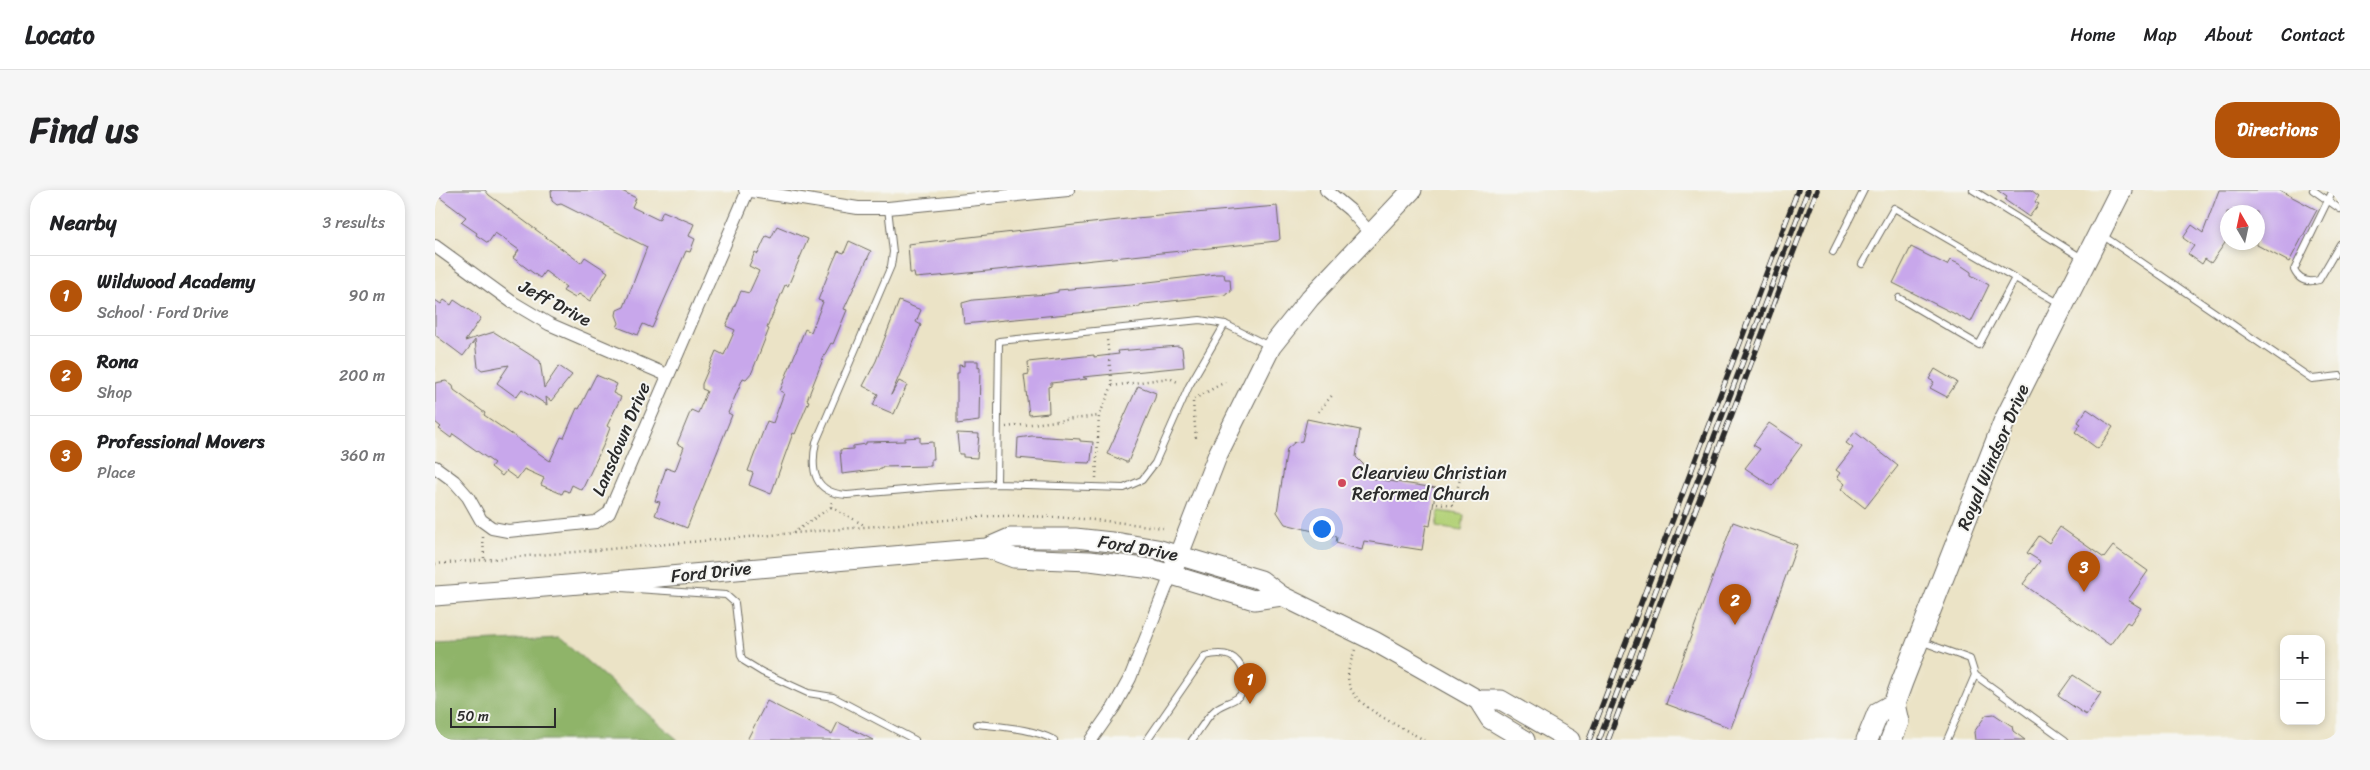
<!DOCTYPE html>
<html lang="en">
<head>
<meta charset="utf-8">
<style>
	:root { --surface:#fff; --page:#f6f6f6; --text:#202124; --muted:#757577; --line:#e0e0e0; --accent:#b45309 }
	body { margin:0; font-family:Sriracha,sans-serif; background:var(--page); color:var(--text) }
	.controls { position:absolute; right:15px; bottom:15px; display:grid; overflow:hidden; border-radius:10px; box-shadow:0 2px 8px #0003 }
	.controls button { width:45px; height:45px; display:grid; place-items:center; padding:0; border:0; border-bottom:1px solid var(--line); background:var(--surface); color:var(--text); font:25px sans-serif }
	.compass { position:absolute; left:1785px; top:15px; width:45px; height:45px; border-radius:50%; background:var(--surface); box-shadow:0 2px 8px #0003; rotate:351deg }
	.scale { position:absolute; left:15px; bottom:12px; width:106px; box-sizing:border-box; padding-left:5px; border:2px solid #2b2b2b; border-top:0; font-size:14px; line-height:18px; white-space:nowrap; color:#2b2b2b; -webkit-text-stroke:4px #f6f6f2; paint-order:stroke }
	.you { position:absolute; left:886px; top:338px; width:18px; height:18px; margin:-12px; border:4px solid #fff; border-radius:50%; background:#1a73e8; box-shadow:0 0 0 8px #1a73e833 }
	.badge { display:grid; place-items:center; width:32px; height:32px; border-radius:50%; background:var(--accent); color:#fff; font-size:16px; font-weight:700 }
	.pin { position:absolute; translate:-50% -41px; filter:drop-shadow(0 1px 2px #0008) }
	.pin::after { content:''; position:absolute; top:26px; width:18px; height:15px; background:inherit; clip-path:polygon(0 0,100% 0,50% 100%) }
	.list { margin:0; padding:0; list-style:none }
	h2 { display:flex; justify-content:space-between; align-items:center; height:65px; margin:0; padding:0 20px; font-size:21px }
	h2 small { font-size:16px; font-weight:400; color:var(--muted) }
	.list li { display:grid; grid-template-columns:32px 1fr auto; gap:15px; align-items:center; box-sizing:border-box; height:80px; padding:0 20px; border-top:1px solid var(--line) }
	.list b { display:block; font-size:19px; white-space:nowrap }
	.list p { margin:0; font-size:16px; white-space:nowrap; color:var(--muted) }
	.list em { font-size:16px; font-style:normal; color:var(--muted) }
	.map { position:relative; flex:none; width:1905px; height:550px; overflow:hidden; border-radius:20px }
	header { display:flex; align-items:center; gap:30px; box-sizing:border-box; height:70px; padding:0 25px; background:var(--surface); border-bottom:1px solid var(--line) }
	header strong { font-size:24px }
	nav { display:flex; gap:28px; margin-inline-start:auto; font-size:18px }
	.intro { display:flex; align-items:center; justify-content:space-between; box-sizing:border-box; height:120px; padding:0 30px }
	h1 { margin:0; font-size:35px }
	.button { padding:12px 22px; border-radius:20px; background:var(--accent); color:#fff; font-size:18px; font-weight:700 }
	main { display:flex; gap:30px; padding:0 30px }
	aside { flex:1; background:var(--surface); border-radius:20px; box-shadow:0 2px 8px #0003 }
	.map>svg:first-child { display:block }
	.green { fill:#b4d279; stroke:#707e52 }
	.forest { fill:#8fb469; stroke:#5d704a }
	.building { fill:#c8a7eb }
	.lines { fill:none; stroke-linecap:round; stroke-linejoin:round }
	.lane-casing { stroke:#6e6b61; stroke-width:8 }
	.street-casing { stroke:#6e6b61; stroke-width:14 }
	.secondary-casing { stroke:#6e6b61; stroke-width:21 }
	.primary-casing { stroke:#6e6b61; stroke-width:23 }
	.path { stroke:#6e6b61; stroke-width:2.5; stroke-dasharray:1 4; stroke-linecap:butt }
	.lane { stroke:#fff; stroke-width:6 }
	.street { stroke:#fff; stroke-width:12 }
	.secondary { stroke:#fff; stroke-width:19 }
	.primary { stroke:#fff; stroke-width:21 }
	.rail-casing { stroke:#2b2b2b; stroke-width:5.5 }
	.rail { stroke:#f6f6f2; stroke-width:4; stroke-dasharray:11; stroke-linecap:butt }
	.poi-dot { fill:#d1495b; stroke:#f6f6f2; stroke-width:2 }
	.labels { text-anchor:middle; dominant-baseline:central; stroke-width:4; stroke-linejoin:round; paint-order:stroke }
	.street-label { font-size:18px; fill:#2b2b2b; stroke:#f6f6f2 }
	.poi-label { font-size:18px; fill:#2b2b2b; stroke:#f6f6f2; text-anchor:start }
</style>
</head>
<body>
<header>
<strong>Locato</strong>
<nav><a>Home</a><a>Map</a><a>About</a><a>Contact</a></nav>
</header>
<div class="intro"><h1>Find us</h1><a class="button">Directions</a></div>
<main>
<aside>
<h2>Nearby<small>3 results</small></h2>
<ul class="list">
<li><span class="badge">1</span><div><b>Wildwood Academy</b><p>School · Ford Drive</p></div><em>90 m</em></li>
<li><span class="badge">2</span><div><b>Rona</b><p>Shop</p></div><em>200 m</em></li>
<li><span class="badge">3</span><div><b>Professional Movers</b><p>Place</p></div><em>360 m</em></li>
</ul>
</aside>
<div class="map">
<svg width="1905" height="550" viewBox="0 0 1905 550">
	<rect width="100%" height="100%" fill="#f6f6f2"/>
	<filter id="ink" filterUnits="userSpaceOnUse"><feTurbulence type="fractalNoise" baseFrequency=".02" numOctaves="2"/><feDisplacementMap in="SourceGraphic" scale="10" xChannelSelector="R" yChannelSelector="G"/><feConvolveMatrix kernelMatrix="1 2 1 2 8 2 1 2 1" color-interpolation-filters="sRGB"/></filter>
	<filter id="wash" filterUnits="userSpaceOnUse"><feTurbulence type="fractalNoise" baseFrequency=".0096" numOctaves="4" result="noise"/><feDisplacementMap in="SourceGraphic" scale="20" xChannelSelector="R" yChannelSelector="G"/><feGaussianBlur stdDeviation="1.12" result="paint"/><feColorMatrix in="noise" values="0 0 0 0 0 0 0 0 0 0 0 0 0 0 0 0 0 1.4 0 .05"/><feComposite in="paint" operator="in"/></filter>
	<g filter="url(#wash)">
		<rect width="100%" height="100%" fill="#ebe3c6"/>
		<polygon class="green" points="1004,321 1029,325 1027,341 1001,337"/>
		<polygon class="forest" points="125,448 243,550 0,550 0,454"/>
		<g id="blocks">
			<g class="building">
				<polygon points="0,0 50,0 54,5 146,73 150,67 173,82 155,111 144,104 140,108 128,101 131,97 110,81 105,88 78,68 84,60 66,47 60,43 53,53 41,45 42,43 26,32 31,27 0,4"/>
				<polygon points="116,0 185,0 201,8 197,17 224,30 228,21 259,34 254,46 260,49 255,62 251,61 217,138 208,134 203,145 182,137 184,133 181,125 182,120 189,117 212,57 126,14 122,15 117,11"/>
				<polygon points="1562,0 1596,0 1604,6 1600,12 1604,14 1594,27 1570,10 1572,7"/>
				<polygon points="1784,0 1844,0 1882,20 1854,72 1822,55 1822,22 1792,22 1792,50 1776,73 1770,69 1767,74 1753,64 1759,56 1748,48 1757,35 1768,43"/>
				<polygon points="842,16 845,49 842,51 504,86 480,88 479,83 475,83 473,54 701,28"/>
				<polygon points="342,36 373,49 353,96 350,95 332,138 334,139 317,182 311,189 308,188 293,223 297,225 252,338 220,325 225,312 220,311 231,278 240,281 249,257 242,254 256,220 263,223 272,201 267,199 267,194 281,161 289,165 300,140 291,136 306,101 314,103 324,81 314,76 320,62 323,64 331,46 336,48"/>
				<polygon points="414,51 436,61 409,119 412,120 398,154 396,153 390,164 372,210 374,211 360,244 358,243 336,304 314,295 318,283 313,281 332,231 338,233 349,203 345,201 370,139 376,142 388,112 383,110 398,72 403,61 409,63"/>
				<polygon points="1476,57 1512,75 1515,70 1524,74 1536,82 1536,85 1554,95 1536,132 1458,93"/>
				<polygon points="781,84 789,84 790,89 795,89 796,102 791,103 791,105 709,114 705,115 705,117 529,134 527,113 538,110 612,104 623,102 623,100 696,94"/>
				<polygon points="0,110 6,114 9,110 16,115 19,110 46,128 30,151 59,142 105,171 109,198 124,176 137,185 116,211 111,207 112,215 87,199 81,207 62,193 74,175 47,180 43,177 40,150 28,166 0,145"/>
				<polygon points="464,111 486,120 481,132 486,135 456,205 464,191 472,195 459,224 438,215 443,204 428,196 441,171"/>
				<polygon points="743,156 747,158 749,177 648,187 652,189 616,193 616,196 613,197 614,223 594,225 589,185 594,184 593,172 659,165 659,167 684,164 683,161"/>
				<polygon points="529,171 543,171 543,178 545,177 544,231 522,234 522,183 524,183 524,175 529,176"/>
				<polygon points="1500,179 1522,192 1512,207 1495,198 1499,192 1494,189"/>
				<polygon points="161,185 182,194 178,203 186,207 172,236 175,238 168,256 147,300 137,295 134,302 129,300 127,304 106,295 109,288 89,279 82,289 71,281 67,286 56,277 59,273 18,244 16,248 4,239 6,237 0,232 0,193 11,191 18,196 19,200 50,223 49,225 115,271 126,247 129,248 142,218 144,219"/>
				<polygon points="703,196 721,203 720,208 693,272 691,272 672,264"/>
				<polygon points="1652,219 1678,237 1663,259 1640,242 1646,234 1643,232"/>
				<polygon points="872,229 925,240 921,267 928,274 934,288 1001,298 995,336 991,335 987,360 929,351 927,360 901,353 902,347 850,334 842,322 852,259 860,252 867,251"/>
				<polygon points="1334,233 1367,255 1337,296 1310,278 1325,259 1318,255"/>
				<polygon points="1420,242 1463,276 1430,318 1406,299 1410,294 1402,287 1405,283 1401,280 1418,258 1411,253"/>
				<polygon points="522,243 544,244 542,268 528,267 528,264 524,264"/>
				<polygon points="597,246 645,249 645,251 658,252 656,270 655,273 627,272 582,268 583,248"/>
				<polygon points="485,247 485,253 498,252 499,269 496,269 496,276 447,277 447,279 407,284 405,260 418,259 418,256 431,254 431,252 470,251 470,248"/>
				<polygon points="1298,332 1362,355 1296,538 1231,514"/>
				<polygon points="1625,337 1669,368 1678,356 1713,381 1693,410 1706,418 1695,434 1692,432 1675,455 1588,394 1605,371 1592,363 1604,346 1614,353"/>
				<polygon points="1638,485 1666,503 1651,525 1623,506"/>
				<polygon points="332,511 397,544 403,532 438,550 312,550"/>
				<polygon points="1559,524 1577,536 1578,541 1590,550 1540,550 1539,542 1551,525"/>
			</g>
		</g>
	</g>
	<g filter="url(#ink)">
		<use href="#blocks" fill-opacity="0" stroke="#6e6b61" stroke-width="1"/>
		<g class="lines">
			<g class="lane-casing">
				<g id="lane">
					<polyline points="1538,0 1647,68"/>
					<polyline points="1878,0 1905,19"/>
					<path d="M 1898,0 L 1859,80 C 1864,91 1873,93 1884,90 L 1905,54"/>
					<path d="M 453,18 L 458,62 L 456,76 L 381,252 C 375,281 379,303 412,305 L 504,297 L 562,294 L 689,298 L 707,290 L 720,273 L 754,196 L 790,134 L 765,130 L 564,151 L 562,294"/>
					<polyline points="1667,45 1877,189 1905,186"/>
					<polyline points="1398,62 1429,0"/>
					<polyline points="1427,74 1459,18 1580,88 1544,155 1464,108"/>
					<polyline points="1580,88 1624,113"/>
					<polyline points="790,134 834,156"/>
					<polyline points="186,398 291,405 300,413 306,466 309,471 327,482 373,503 398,507 480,550"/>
					<polyline points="1485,451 1535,469 1540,485 1512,550"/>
					<polyline points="1540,485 1630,550"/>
					<path d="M 542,534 C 567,537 597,538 619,550"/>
					<path d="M 712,550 L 770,466 C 782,463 795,462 803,472 C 811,482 813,500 802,508 C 796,512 787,514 781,519 C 772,526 765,540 757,550"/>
				</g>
			</g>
			<g class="street-casing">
				<g id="street">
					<polyline points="310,0 423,18 453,18 633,0"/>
					<polyline points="891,0 915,20 935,43"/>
					<polyline points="0,56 77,112 114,134 232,185"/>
					<polyline points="0,277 19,291 33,307 46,330 57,338 73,341 161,332 174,323 313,0"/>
					<polyline points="656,550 679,517 695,488 736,385"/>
				</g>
			</g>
			<g class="secondary-casing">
				<g id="secondary">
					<polyline points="552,358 579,368 655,371 717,379 819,410 847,406"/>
					<polyline points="736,385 783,264 836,157 875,108 977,0"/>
					<path d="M 0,406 C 184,392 368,373 552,358 L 575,348 L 640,348 L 686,353 L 722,359 L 826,390 L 847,406 L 939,451 L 1043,510 L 1055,529 L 1090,550"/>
					<polyline points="1043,510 1066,510 1135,550"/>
				</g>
			</g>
			<g class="primary-casing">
				<g id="primary">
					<polyline points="1432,550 1443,523 1459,514"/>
					<polyline points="1456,550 1463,532 1459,514 1467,492 1569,232 1686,0"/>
				</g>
			</g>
			<g class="path">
				<polyline points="677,196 734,188 745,193"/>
				<polyline points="759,209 790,192"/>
				<polyline points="758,212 761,249"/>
				<polyline points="883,222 899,203"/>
				<polyline points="571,237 664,226"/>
				<polyline points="661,288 664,226 677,196 672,149"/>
				<polyline points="1002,313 1018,315 1029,274"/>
				<polyline points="396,317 429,335"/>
				<polyline points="358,343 396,317 397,311"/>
				<polyline points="48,347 49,369"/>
				<path d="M 0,374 L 557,326 C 615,325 671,330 728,338"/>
				<path d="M 920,460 C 916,471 911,482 914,494 C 920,518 969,538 989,550"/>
			</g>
			<use href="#lane" class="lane"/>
			<use href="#street" class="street"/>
			<use href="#secondary" class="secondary"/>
			<use href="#primary" class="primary"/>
			<g class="rail-casing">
				<g id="rail">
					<polyline points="1154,550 1363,0"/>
					<polyline points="1164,550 1373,0"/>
					<polyline points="1173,550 1382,0"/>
				</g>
			</g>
			<use href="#rail" class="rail"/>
		</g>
	</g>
	<circle class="poi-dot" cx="907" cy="293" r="5"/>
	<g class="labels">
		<g class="street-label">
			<text transform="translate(120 113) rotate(28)">Jeff Drive</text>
			<text transform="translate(186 249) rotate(-67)">Lansdown Drive</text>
			<text transform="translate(1558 267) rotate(-67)">Royal Windsor Drive</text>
			<text transform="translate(703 358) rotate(10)">Ford Drive</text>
			<text transform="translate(276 382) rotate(-6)">Ford Drive</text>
		</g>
		<g class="poi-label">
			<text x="917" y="283">Clearview Christian<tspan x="917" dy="21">Reformed Church</tspan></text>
		</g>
	</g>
</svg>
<div class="controls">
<button>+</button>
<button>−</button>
</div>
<svg class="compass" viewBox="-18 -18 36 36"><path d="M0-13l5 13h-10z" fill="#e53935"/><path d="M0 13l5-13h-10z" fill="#757577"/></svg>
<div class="scale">50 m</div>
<div class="you"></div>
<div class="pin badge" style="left:815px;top:514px">1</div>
<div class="pin badge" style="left:1300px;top:435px">2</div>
<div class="pin badge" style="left:1649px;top:402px">3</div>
</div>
</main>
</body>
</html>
